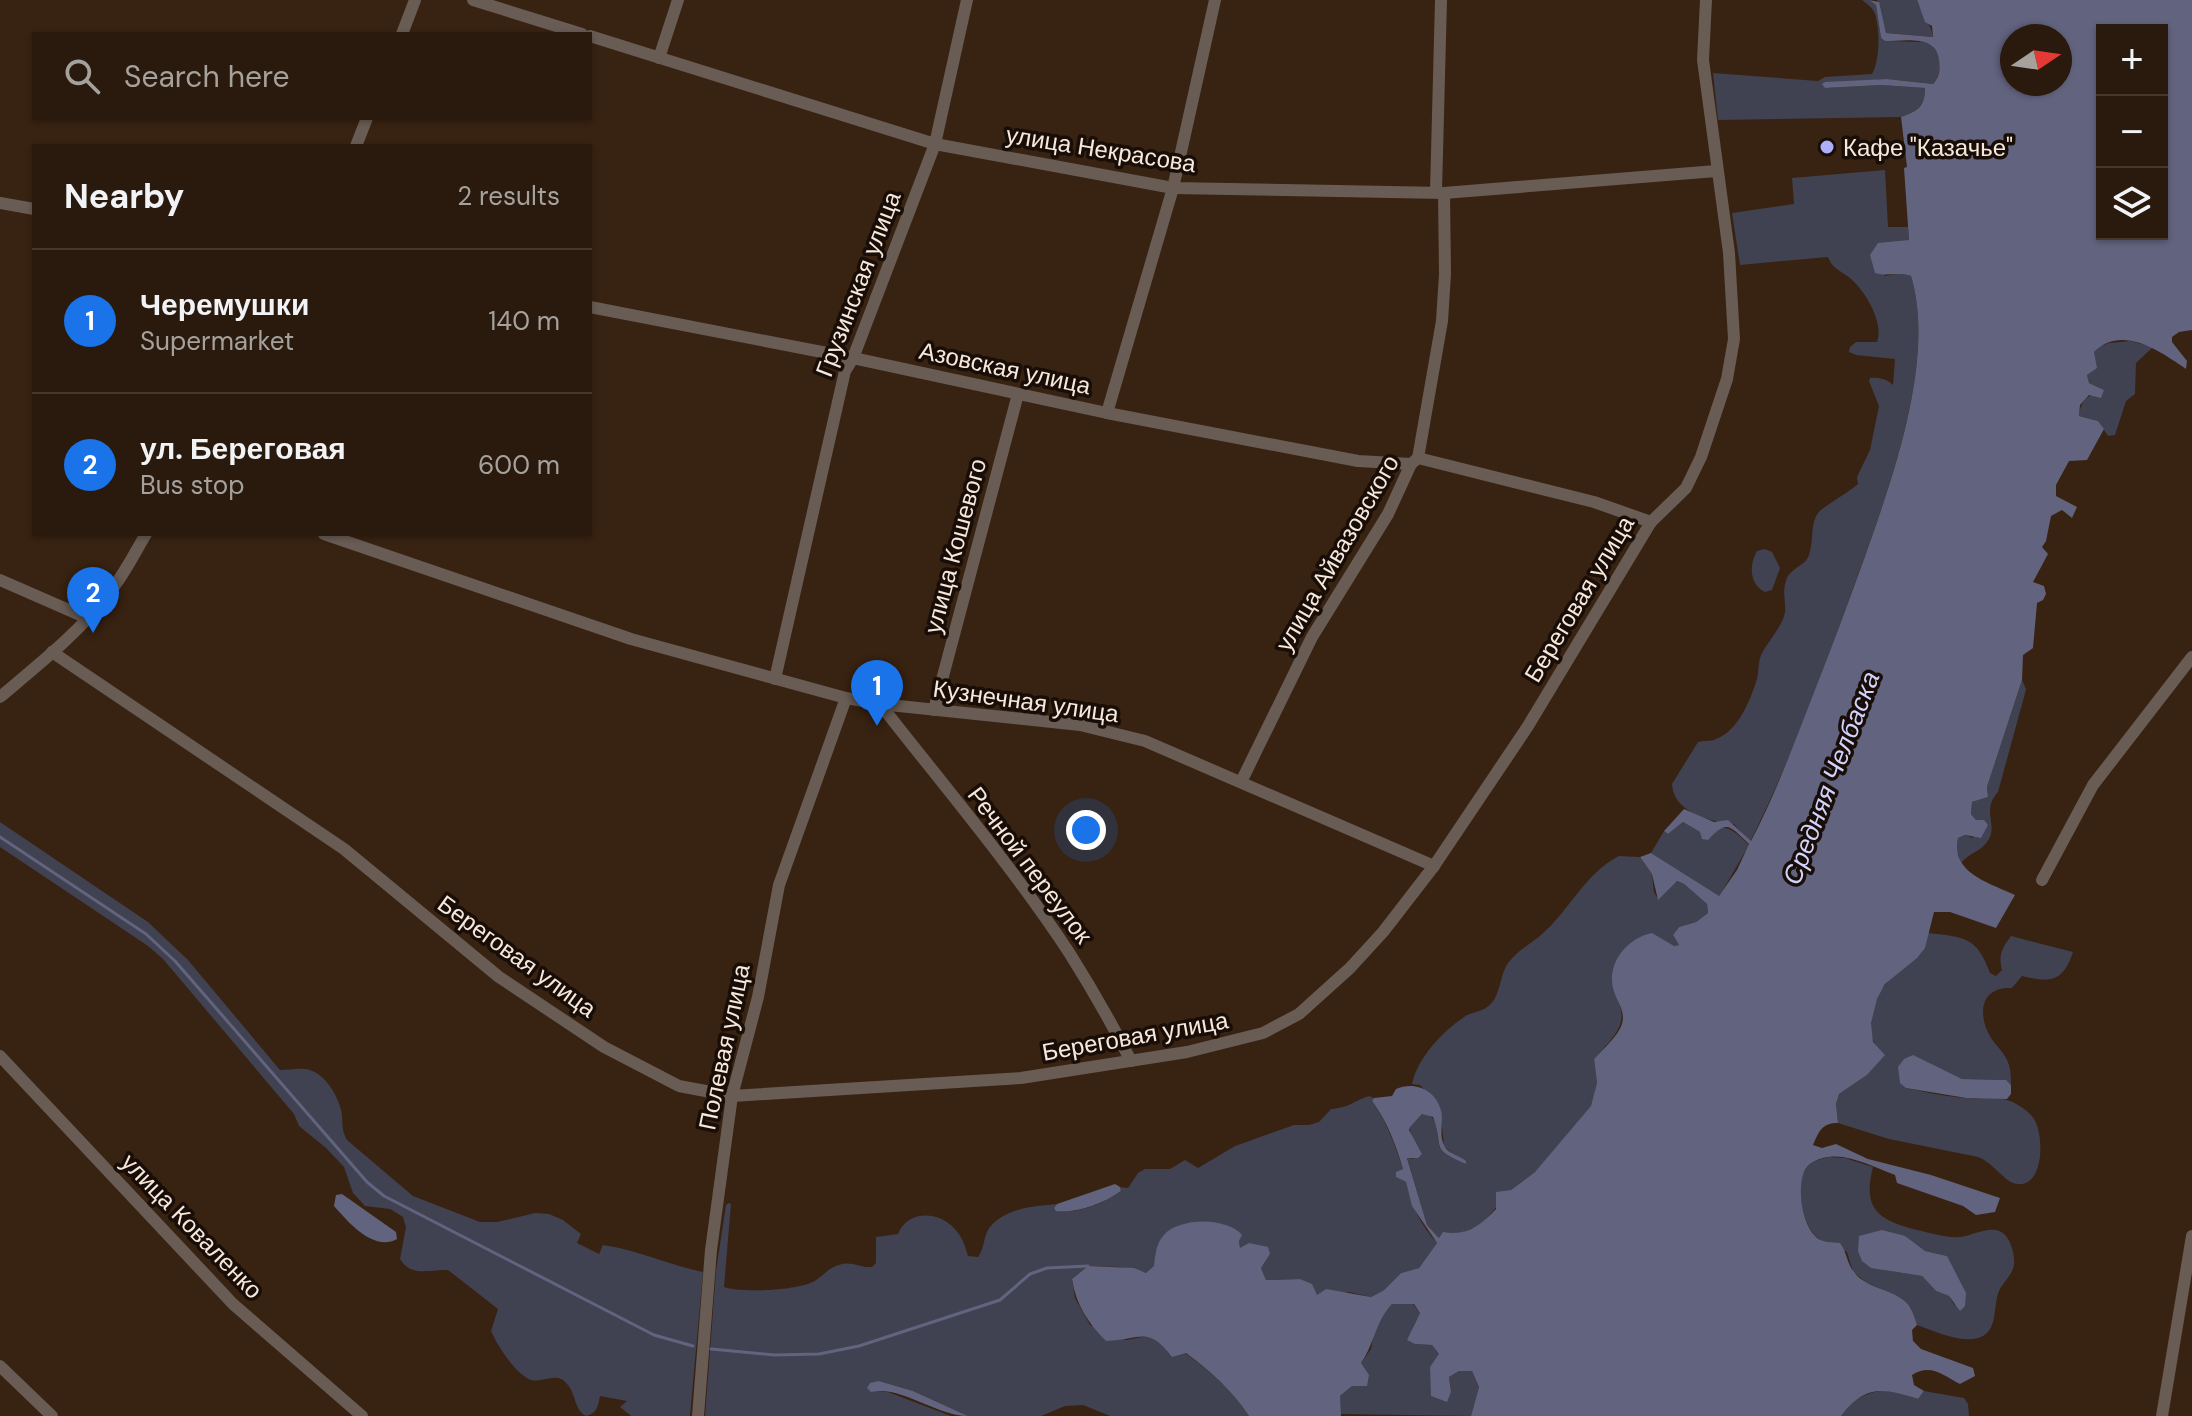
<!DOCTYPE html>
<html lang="en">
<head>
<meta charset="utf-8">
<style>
	:root { --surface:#2a1a0d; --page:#36271b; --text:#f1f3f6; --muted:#a5a19d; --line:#46382e; --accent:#1a73e8 }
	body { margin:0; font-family:"DM Sans",sans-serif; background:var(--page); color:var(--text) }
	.controls { position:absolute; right:24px; top:24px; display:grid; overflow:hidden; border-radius:0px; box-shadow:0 2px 6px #0004 }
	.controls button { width:72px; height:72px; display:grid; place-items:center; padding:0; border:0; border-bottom:2px solid var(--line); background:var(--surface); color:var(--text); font:40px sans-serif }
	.compass { position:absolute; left:2000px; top:24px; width:72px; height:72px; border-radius:50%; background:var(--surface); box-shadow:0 2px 6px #0004; rotate:77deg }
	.you { position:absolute; left:1086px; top:830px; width:28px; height:28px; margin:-20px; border:6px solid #fff; border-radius:50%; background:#1a73e8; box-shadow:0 0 0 12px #1a73e833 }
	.badge { display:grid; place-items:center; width:52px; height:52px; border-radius:50%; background:var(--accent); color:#fff; font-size:26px; font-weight:700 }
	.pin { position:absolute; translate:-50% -66px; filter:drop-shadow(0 2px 4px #0008) }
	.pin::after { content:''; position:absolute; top:42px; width:28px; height:24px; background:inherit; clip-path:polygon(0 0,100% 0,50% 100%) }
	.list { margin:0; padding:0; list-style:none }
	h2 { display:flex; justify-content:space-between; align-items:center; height:104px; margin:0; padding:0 32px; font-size:34px }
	h2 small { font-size:26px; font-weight:400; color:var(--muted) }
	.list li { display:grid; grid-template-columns:52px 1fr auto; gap:24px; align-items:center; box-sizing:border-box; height:144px; padding:0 32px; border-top:2px solid var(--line) }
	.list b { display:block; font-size:30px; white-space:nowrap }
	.list p { margin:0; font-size:26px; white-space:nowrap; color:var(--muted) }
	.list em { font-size:26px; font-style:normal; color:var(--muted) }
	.icon { flex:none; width:44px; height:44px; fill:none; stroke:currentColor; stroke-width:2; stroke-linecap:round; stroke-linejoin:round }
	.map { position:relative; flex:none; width:2192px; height:1416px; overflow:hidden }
	.search { position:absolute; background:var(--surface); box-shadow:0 2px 6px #0004; left:32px; top:32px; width:560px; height:88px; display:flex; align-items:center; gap:20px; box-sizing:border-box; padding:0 28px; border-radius:0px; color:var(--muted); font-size:30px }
	.panel { position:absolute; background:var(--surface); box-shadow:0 2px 6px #0004; left:32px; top:144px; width:560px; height:392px; border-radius:0px }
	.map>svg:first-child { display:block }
	.green { fill:#404151; fill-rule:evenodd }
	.water { fill:#62637e; fill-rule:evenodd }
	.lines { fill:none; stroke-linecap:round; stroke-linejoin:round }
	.stream { stroke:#62637e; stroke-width:3 }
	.minor { stroke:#685c54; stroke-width:12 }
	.poi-dot { fill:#aeaefb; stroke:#180e07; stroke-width:3 }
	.labels { text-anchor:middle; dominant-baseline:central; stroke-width:7; stroke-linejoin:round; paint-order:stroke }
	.poi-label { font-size:24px; fill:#f7e8dd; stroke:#180e07; text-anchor:start }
	.street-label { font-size:24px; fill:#f7e8dd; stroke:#180e07 }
	.water-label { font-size:26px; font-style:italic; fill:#d1d3fe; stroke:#180e07 }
</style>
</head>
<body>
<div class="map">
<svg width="2192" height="1416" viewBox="0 0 2192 1416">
	<rect width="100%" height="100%" fill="#382211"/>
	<g class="green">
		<path d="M 1862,0 L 1869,0 L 1876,5 L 1881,38 L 1885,41 L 1928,42 L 1936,47 C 1941,59 1942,74 1933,84 L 1887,79 L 1823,84 L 1825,88 L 1881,85 L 1925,88 C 1925,107 1918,111 1901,117 L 1718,120 L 1713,73 L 1818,81 L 1825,77 L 1872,74 C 1880,60 1880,30 1875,14 C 1873,8 1867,4 1862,0 Z"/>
		<path d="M 1877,0 L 1917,0 C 1920,14 1931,22 1933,37 L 1886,33 Z"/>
		<path d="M 1885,170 L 1888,227 L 1908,227 L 1909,241 L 1884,276 L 1905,273 L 1911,276 C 1939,369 1881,510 1849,600 C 1820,681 1789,764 1750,842 L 1734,824 C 1710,822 1673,812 1672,784 L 1698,742 C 1705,740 1710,742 1716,739 C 1738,731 1750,701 1757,679 C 1759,671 1758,663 1761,655 C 1767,642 1783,626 1785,612 C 1786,601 1782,592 1786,581 C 1790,567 1805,567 1809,555 C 1814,541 1810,524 1818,513 C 1825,505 1848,493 1858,484 L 1857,477 L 1870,450 L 1879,406 L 1869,381 L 1870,378 C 1879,377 1887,379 1893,385 L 1895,359 L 1856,355 L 1849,352 L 1850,347 L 1856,342 L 1877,342 C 1884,323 1866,292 1851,279 C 1842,271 1832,269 1828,257 L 1740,265 L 1732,213 L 1794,204 L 1792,178 Z"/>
		<path d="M 2130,341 L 2153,347 L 2136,363 L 2135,394 L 2126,401 L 2115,435 L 2108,436 L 2098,421 L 2079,416 C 2081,399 2088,395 2104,390 L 2089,383 L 2087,375 L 2095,362 L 2094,352 L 2100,346 L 2109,343 Z"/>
		<path d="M 1765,549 L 1772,552 L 1780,568 L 1772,590 L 1765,592 C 1749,584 1749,565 1757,551 Z"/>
		<path d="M 2022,680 L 2026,689 L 2024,697 L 1998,792 C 1995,796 1992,799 1991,804 C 1987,817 1997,829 1987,842 C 1980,852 1969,853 1961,863 L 1956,848 L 1958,838 L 1965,835 L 1973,838 L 1984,820 L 1976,820 L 1971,814 L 1972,802 L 1988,797 L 1987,787 Z"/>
		<path d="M 0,822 L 148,922 L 188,960 L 280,1070 C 288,1070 297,1068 305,1069 C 323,1071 337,1093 341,1110 C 344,1123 340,1126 347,1140 L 413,1196 L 480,1222 L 497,1222 L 535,1213 L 549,1214 L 563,1220 L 581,1234 L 577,1243 L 599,1254 L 603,1245 C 638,1250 669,1265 703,1272 L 690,1416 L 631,1416 L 620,1407 L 627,1401 L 600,1396 C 598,1407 597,1413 586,1416 C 574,1410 576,1393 567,1384 C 557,1371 544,1383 531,1380 C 516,1375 497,1345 491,1331 L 498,1309 L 448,1270 C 429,1269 412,1278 400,1259 L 406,1227 L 403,1217 L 390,1209 L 365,1206 L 353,1193 L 344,1167 L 326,1148 L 299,1126 L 294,1114 L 163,959 L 148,946 L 0,847 Z"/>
		<path d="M 1683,822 L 1700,832 C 1728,825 1728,825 1749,845 L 1719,897 L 1651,853 L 1664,831 L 1668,834 Z"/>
		<path d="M 1619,856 L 1640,857 L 1652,874 L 1654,892 L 1658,899 L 1676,881 L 1684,884 L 1707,904 L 1708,913 L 1696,922 L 1679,927 L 1673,935 L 1679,945 L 1674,946 L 1614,992 C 1632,1023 1615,1035 1594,1059 L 1597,1083 L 1592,1106 L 1563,1142 L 1535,1172 L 1511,1190 L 1481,1225 L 1459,1234 L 1439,1238 L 1427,1225 L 1407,1157 L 1412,1159 L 1420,1149 L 1415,1146 L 1409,1127 L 1422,1114 C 1440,1114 1436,1135 1440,1148 L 1465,1164 L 1466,1161 L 1452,1154 L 1444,1146 L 1440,1107 L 1420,1085 L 1412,1084 C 1418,1057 1442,1032 1464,1017 C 1471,1012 1481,1012 1487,1007 C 1501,998 1499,976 1508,963 C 1518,950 1529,945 1541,935 C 1569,911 1585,873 1619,856 Z"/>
		<path d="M 1928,933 C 1965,937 1977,937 1990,973 L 1996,976 L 2002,970 C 1998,955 2002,948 2011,936 L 2073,952 C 2063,982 2051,983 2022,976 L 2012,988 C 1980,986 1977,1015 1991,1038 C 1997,1047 2006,1054 2009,1065 C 2011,1071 2011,1079 2011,1085 L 2005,1080 L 1962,1079 L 1942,1071 L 1906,1088 C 1926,1092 1947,1097 1967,1098 C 1980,1099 1998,1096 2010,1101 C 2018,1104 2030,1112 2034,1119 C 2044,1134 2045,1187 2017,1184 C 2005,1183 1994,1163 1978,1157 L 1889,1139 L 1838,1123 L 1836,1104 L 1839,1094 L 1867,1075 L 1884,1055 C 1881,1051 1874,1045 1873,1040 C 1867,1024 1875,998 1885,985 C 1901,962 1920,966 1928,933 Z"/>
		<path d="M 1369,1096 L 1374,1098 L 1372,1101 C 1387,1122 1395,1145 1403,1169 L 1396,1177 L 1406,1182 C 1412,1206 1420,1224 1437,1243 L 1419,1268 L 1401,1273 L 1384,1290 L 1371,1297 L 1349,1292 L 1317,1296 L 1300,1279 L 1266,1280 L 1261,1268 L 1270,1254 L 1240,1248 L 1239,1240 L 1156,1251 L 1154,1267 L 1146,1273 L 1120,1267 L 1088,1266 L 1072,1279 L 1075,1298 L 1090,1325 L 1126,1340 L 1147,1336 L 1160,1341 L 1172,1356 L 1185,1353 C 1210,1371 1232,1390 1249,1416 L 1110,1416 L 1083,1405 L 1065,1406 L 1041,1416 L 968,1416 L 913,1391 L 879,1381 L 878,1391 L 888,1392 L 951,1416 L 705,1416 L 716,1271 L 726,1205 L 729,1203 L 731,1204 L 724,1287 C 740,1293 801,1291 816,1280 C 825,1274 829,1267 842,1264 C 853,1262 861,1268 872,1267 L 876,1263 L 876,1237 L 898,1234 C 907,1210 938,1211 953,1227 C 962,1236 965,1245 968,1256 L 978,1257 C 985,1248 983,1236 990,1227 C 1005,1208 1035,1206 1057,1204 L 1054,1208 C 1075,1217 1103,1203 1121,1191 L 1120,1187 L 1128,1188 L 1138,1173 L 1145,1169 L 1170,1169 L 1185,1160 L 1198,1168 L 1235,1146 L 1294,1125 L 1309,1125 L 1319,1122 L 1331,1109 C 1349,1108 1353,1101 1369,1096 Z"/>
		<path d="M 1830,1157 L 1845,1158 L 1873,1167 C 1862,1210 1879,1220 1917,1230 C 1931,1233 1946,1238 1960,1237 C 1974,1236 1994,1222 2006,1236 C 2012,1244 2015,1256 2014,1265 C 2012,1276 2003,1282 1999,1291 C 1993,1305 1998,1328 1983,1336 C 1965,1346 1935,1331 1917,1325 L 1911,1308 L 1903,1300 L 1866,1282 L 1853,1272 L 1847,1252 C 1838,1248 1825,1245 1818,1238 C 1802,1226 1794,1183 1807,1167 C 1813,1160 1821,1159 1830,1157 ZM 1916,1245 L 1925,1251 L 1947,1256 L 1955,1306 L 1949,1296 L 1936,1291 L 1922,1276 L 1884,1270 Z"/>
		<polygon points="1392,1304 1413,1304 1420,1313 1413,1327 1415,1344 1432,1345 1439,1354 1451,1392 1449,1377 1459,1371 1472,1371 1479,1387 1471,1416 1339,1414 1340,1396 1352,1386 1361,1363 1371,1349 1374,1331 1382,1315"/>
		<path d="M 1890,1390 L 1918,1399 L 1924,1391 L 1964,1398 L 1968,1404 L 1969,1416 L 1841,1416 C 1855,1398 1867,1391 1890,1390 Z"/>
	</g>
	<g class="water">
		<path d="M 1869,0 L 1879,2 L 1886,33 L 1933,37 L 1932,26 L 1925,22 L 1917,0 L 2192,0 L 2192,330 L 2179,332 L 2172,337 L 2172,342 L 2187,361 L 2186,369 C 2161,352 2122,324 2094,352 L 2097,368 L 2087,375 L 2089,383 L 2104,390 L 2101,398 L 2089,395 L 2080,405 L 2079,416 L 2098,421 L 2104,429 L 2087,460 L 2069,461 L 2056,485 L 2056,496 L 2077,507 L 2072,518 L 2062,510 L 2051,516 L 2046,541 L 2042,547 L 2048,554 L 2033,582 L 2044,586 L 2046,594 L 2043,600 L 2037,603 L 2033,648 L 2023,655 L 2022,680 L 1987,787 L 1988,797 L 1972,802 L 1971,814 L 1976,820 L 1984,820 L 1988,825 L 1981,838 L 1965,835 L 1958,838 C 1950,873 1990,883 2015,895 L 1996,928 L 1950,912 L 1934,912 L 1925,948 L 1917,958 L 1885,984 L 1877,999 L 1871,1023 L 1873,1042 L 1885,1055 L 1867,1075 L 1839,1094 L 1836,1104 L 1838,1123 C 1822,1123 1819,1131 1813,1145 L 1822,1148 L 1836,1144 L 1868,1159 L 1931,1175 L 2000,1198 L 1995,1212 L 1976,1215 L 1963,1206 L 1897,1183 L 1895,1175 C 1875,1168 1850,1154 1829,1157 C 1819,1158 1807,1163 1804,1172 C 1797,1190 1802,1224 1816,1237 C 1822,1243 1832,1242 1840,1243 C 1847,1252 1847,1264 1854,1272 C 1867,1290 1898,1289 1910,1307 C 1913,1312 1915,1319 1917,1325 L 1912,1330 L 1913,1341 L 1921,1349 L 1973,1368 L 1975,1376 L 1960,1384 C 1943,1375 1930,1363 1912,1375 L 1914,1385 L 1924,1391 L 1918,1399 C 1883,1388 1866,1384 1841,1416 L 1471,1416 L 1479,1387 L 1472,1371 L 1459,1371 L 1449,1377 L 1451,1392 L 1447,1402 L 1431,1396 L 1430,1367 L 1439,1354 L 1432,1345 L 1415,1344 L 1407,1340 L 1420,1313 L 1414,1304 L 1392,1304 C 1375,1322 1375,1343 1361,1363 L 1369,1375 L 1367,1386 L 1352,1386 L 1340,1396 L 1341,1416 L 1249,1416 C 1232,1390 1210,1371 1186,1353 L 1172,1357 C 1147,1325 1142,1340 1106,1341 C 1088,1323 1076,1305 1072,1279 L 1088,1266 L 1134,1268 L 1146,1273 L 1154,1266 C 1155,1256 1156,1243 1164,1235 C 1179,1217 1227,1217 1242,1235 L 1239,1241 L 1240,1248 L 1249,1243 L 1268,1247 L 1270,1254 L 1261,1268 L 1266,1280 L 1300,1279 L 1312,1284 L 1317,1295 L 1326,1289 L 1371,1297 L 1384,1290 L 1401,1273 L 1419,1268 L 1437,1243 L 1412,1206 L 1406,1182 L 1396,1177 L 1396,1172 L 1403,1169 C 1396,1145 1387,1121 1372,1101 L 1374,1098 L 1392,1096 L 1396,1089 C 1414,1081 1435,1089 1441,1110 C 1444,1122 1438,1136 1445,1147 C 1450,1155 1459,1155 1466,1161 L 1466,1164 C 1428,1147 1445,1149 1433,1117 L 1422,1114 L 1410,1127 L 1409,1130 L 1422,1154 L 1418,1158 L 1407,1158 L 1427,1225 L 1439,1238 L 1443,1232 C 1467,1236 1480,1226 1496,1209 L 1496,1192 L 1511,1190 L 1535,1172 L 1591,1106 L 1597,1083 L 1594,1059 C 1603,1049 1618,1036 1622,1024 C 1626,1009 1616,1002 1613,988 C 1607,963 1627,938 1652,933 L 1674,946 L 1679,945 L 1673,935 L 1679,927 L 1696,922 L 1708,913 L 1707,904 L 1684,884 L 1677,881 L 1658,900 L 1652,874 L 1640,857 L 1651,853 L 1719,896 L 1737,870 L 1749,844 C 1729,826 1728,819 1708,840 L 1702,839 L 1700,832 L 1683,822 L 1668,834 L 1664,831 L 1684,809 L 1714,822 L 1728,820 L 1751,841 C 1776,793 1795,741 1815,690 C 1832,647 1848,603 1864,559 C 1892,480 1936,359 1911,276 C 1900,271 1888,277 1875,273 L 1870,255 L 1878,243 L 1909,240 L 1904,168 L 1907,167 L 1901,117 C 1918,111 1925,107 1925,88 L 1881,85 L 1825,88 L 1822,84 L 1825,82 L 1887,79 L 1933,84 C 1940,76 1940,70 1939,60 C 1937,34 1904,41 1885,41 L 1881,38 L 1876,5 ZM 2162,30 L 2162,234 L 2102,234 L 2102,30 ZM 2012,36 L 2060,36 L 2060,84 L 2012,84 Z"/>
		<polygon points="1913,1055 1962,1079 2006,1080 2011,1085 2011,1094 2007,1099 1966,1098 1906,1088 1900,1083 1898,1067 1904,1059"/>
		<path d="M 1115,1184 L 1120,1187 L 1121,1191 C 1102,1204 1079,1213 1056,1211 L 1054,1208 L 1057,1204 Z"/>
		<path d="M 342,1194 L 396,1232 L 397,1239 C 374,1252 349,1223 334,1206 L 336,1195 Z"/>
		<polygon points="1882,1230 1905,1236 1925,1251 1947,1256 1966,1293 1965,1306 1960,1311 1949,1296 1936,1291 1922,1276 1871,1268 1862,1261 1858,1251 1859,1236"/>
		<path d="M 879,1381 L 913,1391 L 968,1416 C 936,1416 901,1385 871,1392 L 867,1388 L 870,1383 Z"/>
	</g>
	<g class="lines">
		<g class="stream">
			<polyline points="0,837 146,934 175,961 367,1182 384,1196 654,1335 693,1346"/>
			<polyline points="711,1349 774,1355 819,1354 859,1346 1000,1300 1030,1274 1047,1268 1088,1266"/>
		</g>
		<g class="minor">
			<polyline points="473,0 582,34"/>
			<polyline points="402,34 415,0"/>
			<polyline points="590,36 935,144 1173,188 1444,193 1716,171"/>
			<polyline points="659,58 678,0"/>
			<polyline points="356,146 367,118"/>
			<polyline points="1436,191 1441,0"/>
			<polyline points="0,203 34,209"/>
			<polyline points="590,307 853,358 1107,413 1358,461 1411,464"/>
			<polyline points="1107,413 1173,188 1215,0"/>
			<polyline points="1418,458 1594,502 1651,522"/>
			<polyline points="324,534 631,639 846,698 880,704 1080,725 1145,741 1434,866"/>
			<polyline points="0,580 87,618"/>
			<polyline points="52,652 344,849 499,977 604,1047 679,1086 732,1096 1021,1078 1187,1052 1263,1033 1299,1014 1350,968 1383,932 1434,866 1528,726 1651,522 1686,488 1701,457 1727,379 1734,339 1729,253 1703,60 1706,0"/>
			<polyline points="775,679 845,371 853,358 935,144 967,0"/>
			<path d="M 0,697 C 38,665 79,633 109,593 C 124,575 134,554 146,534"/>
			<path d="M 880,704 C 944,786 1013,867 1070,954 C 1092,989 1112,1024 1131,1061"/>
			<polyline points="934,710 1018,394"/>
			<polyline points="1241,782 1312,637 1388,514 1411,464 1418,458 1442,321 1445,274 1444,193"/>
			<polyline points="2042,880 2093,785 2192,657"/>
			<polyline points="0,1056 233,1304 362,1416"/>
			<polyline points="0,1366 52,1416"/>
			<polyline points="698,1416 711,1250 732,1096 758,997 779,885 846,698"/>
			<polyline points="2162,1416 2192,1236"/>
		</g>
	</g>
	<circle class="poi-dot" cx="1827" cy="147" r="8"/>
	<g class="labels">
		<g class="poi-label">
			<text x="1843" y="147">Кафе "Казачье"</text>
		</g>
		<g class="street-label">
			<text transform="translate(1101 149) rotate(9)">улица Некрасова</text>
			<text transform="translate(858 284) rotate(-69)">Грузинская улица</text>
			<text transform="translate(1005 368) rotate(12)">Азовская улица</text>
			<text transform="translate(955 546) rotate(-75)">улица Кошевого</text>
			<text transform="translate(1337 553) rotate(-60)">улица Айвазовского</text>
			<text transform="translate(1579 599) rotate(-59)">Береговая улица</text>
			<text transform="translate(1026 701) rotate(8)">Кузнечная улица</text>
			<text transform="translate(1030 865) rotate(53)">Речной переулок</text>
			<text transform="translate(517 956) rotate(36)">Береговая улица</text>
			<text transform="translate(1135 1036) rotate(-10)">Береговая улица</text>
			<text transform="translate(724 1047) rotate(-78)">Полевая улица</text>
			<text transform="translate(192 1226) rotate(46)">улица Коваленко</text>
		</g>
		<g class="water-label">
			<text transform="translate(1831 778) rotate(-69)">Средняя Челбаска</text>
		</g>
	</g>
</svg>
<div class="controls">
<button>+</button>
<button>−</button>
<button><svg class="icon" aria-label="layers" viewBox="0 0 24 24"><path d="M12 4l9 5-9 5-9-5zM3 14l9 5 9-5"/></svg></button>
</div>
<svg class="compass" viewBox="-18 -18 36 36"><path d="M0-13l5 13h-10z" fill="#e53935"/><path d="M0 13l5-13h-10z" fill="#a5a19d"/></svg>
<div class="you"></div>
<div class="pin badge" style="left:877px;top:726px">1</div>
<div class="pin badge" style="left:93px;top:633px">2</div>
<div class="search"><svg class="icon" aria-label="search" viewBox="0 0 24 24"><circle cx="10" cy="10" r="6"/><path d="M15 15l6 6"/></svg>Search here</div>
<section class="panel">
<h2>Nearby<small>2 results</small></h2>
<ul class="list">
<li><span class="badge">1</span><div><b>Черемушки</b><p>Supermarket</p></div><em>140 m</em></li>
<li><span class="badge">2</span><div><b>ул. Береговая</b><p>Bus stop</p></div><em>600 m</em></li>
</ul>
</section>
</div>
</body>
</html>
